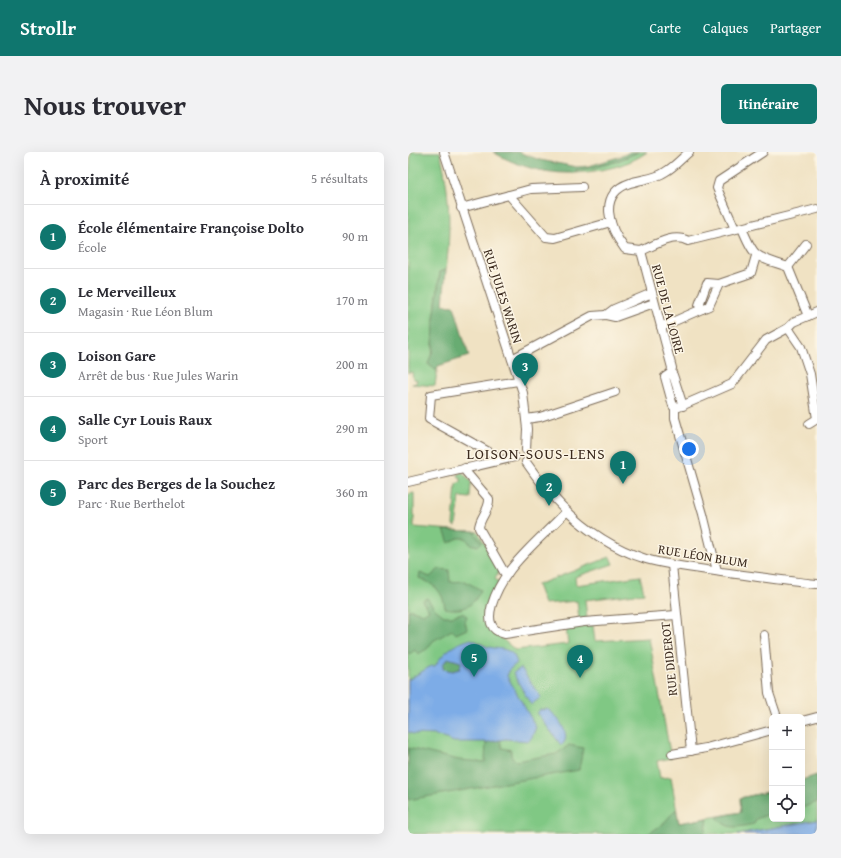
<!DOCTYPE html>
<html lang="fr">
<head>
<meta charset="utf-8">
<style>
	:root { --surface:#fff; --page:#f2f2f3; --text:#2b2b33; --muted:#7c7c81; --line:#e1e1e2; --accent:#0f766e }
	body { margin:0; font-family:"Gentium Book Plus",serif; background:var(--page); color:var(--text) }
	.controls { position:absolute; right:12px; bottom:12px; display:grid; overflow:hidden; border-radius:6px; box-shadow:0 4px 16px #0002 }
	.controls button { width:36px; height:36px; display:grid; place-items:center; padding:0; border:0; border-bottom:1px solid var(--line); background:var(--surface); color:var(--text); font:20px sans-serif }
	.you { position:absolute; left:281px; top:297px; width:14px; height:14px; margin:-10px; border:3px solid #fff; border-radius:50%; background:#1a73e8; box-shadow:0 0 0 6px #1a73e833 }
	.badge { display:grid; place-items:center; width:26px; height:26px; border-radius:50%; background:var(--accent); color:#fff; font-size:13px; font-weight:700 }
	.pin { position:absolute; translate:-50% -33px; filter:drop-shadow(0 1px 2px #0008) }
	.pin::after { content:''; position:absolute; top:21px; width:14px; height:12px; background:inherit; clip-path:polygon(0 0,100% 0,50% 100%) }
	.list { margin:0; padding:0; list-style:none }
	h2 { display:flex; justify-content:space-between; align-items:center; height:52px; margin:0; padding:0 16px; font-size:17px }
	h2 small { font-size:13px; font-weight:400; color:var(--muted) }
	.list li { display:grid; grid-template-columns:26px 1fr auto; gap:12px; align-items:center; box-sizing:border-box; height:64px; padding:0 16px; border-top:1px solid var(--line) }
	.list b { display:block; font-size:15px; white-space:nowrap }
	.list p { margin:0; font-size:13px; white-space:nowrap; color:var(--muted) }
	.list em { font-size:13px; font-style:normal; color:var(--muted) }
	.icon { flex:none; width:22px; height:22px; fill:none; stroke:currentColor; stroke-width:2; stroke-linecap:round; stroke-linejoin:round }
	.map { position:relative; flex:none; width:409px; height:682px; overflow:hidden; border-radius:6px }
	header { display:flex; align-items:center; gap:24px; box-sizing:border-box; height:56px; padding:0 20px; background:var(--accent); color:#fff }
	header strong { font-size:19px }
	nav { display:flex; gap:22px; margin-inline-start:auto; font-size:14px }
	.intro { display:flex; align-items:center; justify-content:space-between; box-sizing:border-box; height:96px; padding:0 24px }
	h1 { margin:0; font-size:28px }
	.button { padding:10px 18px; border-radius:6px; background:var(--accent); color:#fff; font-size:14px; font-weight:700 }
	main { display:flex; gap:24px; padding:0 24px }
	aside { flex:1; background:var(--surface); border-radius:6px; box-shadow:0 4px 16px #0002 }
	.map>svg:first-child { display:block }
	.green { fill:#80c884; stroke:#5e7951 }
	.forest { fill:#68ac72; stroke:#526b48 }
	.water { fill:#7dace7; stroke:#5c6b82; fill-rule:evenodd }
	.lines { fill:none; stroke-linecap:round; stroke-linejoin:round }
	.minor-casing { stroke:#7a6a58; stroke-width:10 }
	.minor { stroke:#fff; stroke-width:8 }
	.labels { text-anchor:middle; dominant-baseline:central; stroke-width:3; stroke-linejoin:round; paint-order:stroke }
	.street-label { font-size:13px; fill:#3b2a1e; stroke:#fcf5e5 }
	.quarter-label { font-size:15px; letter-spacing:1px; fill:#3b2a1e; stroke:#fcf5e5 }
</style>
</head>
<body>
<header>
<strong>Strollr</strong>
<nav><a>Carte</a><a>Calques</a><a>Partager</a></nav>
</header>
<div class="intro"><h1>Nous trouver</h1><a class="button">Itinéraire</a></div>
<main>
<aside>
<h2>À proximité<small>5 résultats</small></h2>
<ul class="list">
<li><span class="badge">1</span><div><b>École élémentaire Françoise Dolto</b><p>École</p></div><em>90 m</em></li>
<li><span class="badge">2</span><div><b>Le Merveilleux</b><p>Magasin · Rue Léon Blum</p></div><em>170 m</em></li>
<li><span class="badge">3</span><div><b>Loison Gare</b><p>Arrêt de bus · Rue Jules Warin</p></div><em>200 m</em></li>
<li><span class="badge">4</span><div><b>Salle Cyr Louis Raux</b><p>Sport</p></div><em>290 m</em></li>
<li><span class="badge">5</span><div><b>Parc des Berges de la Souchez</b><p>Parc · Rue Berthelot</p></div><em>360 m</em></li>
</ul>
</aside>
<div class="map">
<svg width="409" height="682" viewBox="0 0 409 682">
	<rect width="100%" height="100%" fill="#fcf5e5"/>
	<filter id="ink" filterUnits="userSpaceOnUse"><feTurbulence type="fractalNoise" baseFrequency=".025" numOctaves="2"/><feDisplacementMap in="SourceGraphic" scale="8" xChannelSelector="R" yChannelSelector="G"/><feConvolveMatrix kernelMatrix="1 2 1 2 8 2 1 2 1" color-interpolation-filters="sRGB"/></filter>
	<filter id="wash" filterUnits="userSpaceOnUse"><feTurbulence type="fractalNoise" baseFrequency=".012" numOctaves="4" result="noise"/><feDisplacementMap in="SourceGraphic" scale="16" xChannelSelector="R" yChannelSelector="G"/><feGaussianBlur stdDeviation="0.9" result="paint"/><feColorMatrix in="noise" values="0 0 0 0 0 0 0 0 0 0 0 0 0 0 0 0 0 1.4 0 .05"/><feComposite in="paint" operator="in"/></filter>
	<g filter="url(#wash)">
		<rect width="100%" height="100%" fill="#f0e2c3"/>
		<g class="green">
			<path d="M 3,0 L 32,0 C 42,39 43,78 38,118 L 32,120 L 26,167 L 25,198 L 20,212 L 29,219 L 27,234 L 4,232 L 8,231 L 9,228 L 5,227 L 4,220 L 0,221 L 0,38 Z"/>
			<path d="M 230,0 L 239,0 C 218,15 193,19 167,21 L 168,18 C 190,16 210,10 230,0 Z"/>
			<polygon points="54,320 63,330 62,346 52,345 48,374 45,373 48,332 53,330 53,326 51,326 50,322"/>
			<path d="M 6,341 L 6,375 L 70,380 L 92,418 L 87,427 L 91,430 C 69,474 73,467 107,498 L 160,492 L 158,476 L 185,473 L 187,489 L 241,486 L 263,606 L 249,609 L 252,626 L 263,625 L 271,671 L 333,660 L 332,646 L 364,639 L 364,667 L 394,667 L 394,628 L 409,623 L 409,668 L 330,682 L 0,682 L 0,348 L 1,342 Z"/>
			<polygon points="202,405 205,412 167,425 168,433 232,424 236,441 177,448 179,466 171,467 169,449 136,452 129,433"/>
		</g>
		<g class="forest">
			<path d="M 85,0 L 110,0 L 132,8 L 169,15 L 181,14 L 214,4 L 222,0 L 230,0 C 210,10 190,16 168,18 L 167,21 C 138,22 110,15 85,0 Z"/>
			<polygon points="38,118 35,153 46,154 61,204 30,214 29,219 20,212 25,198 26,167 32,120"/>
			<polygon points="36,378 67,379 67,382 74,390 70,394 62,392 58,386 50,386 41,391"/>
			<path d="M 31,417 L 41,418 L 42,430 L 57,429 L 73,438 C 65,454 56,460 37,456 C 35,439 26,432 11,426 L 12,421 L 22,425 Z"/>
			<polygon points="19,446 27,457 36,464 44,464 54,461 59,464 57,470 59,477 48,482 44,478 25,489 19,497 10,502 7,498 0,503 0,458 5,458 15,462 21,458 14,449"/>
			<polygon points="40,506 53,510 52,517 44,519 35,517 35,512"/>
			<polygon points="92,588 94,596 103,598 103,604 108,609 148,602 161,593 175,596 171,618 0,648 0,596 51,608 77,610 78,590"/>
			<polygon points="409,623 409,650 394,656 394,628"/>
			<path d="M 364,639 L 364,661 L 348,667 L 346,672 C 331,675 319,679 309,665 L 333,660 L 332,646 Z"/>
			<polygon points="268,657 271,671 300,666 298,680 292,682 240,682 255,672"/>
		</g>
		<g class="water">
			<path d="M 63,487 C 69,489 75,494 81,495 C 94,498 105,495 109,511 L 102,517 L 99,524 L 128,575 L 124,585 L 121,589 L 97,587 L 81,590 L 46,590 L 28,583 L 5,582 L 0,580 L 0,528 L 23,514 L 27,514 C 36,499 46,492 63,487 ZM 40,506 L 53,510 L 52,517 L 44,519 L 35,517 L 35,512 Z"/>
			<polygon points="113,516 133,545 123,553 105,521"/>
			<path d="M 139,557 C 148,562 164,582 155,592 L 153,593 L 129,561 L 132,558 Z"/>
			<polygon points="409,668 409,682 330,682"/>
		</g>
	</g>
	<g filter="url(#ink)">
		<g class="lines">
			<g class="minor-casing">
				<g id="minor">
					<polyline points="36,0 115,241 119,277 118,298"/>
					<polyline points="101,43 123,37 174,35"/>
					<polyline points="53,56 101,43 138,85 147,86 203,70"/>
					<path d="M 334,76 C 347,108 348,104 380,115 L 400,164"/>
					<polyline points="327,77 309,36 311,29 355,0"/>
					<path d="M 233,99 C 247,93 265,81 280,89 L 409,57"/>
					<path d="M 233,99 L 217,97 C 201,76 189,42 222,31 C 234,27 247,27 257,20 C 266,15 273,7 281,0"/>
					<polyline points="233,99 264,216 263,221"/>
					<polyline points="380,115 398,92"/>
					<polyline points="311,132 299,131 291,153 294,157 301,154 311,132 343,121 348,104"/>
					<polyline points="244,141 206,157 198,163 207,165 246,151"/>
					<polyline points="253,175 294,157"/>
					<polyline points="380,176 393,195 402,222 409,267 401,272"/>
					<polyline points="104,207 184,164 198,163"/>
					<polyline points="275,254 265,223 263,221 257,225 265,254 271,255 324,232 358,188 380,176 386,170 409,160"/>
					<polyline points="267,256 267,266 295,362 309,419"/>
					<polyline points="118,267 132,265 207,240"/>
					<polyline points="90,308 88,304 21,267 23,243 110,229"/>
					<path d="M 118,310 C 148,354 186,391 238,407 C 262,414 288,416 313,420 C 345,424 377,429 409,432"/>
					<path d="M 57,316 L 58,320 L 81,347 C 82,358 71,366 71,376 L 96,420 L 99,422"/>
					<polyline points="0,330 107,305"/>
					<path d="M 158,360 C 140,379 118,397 102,418 C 91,433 66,476 97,482 L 176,470 L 268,463"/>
					<polyline points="264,413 283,599"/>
					<polyline points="356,483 361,541 369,565"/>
					<polyline points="394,569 409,565"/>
					<polyline points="264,602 298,596 364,578"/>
				</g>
			</g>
			<use href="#minor" class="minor"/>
		</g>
	</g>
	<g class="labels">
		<g class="street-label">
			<text transform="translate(95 144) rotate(72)">RUE JULES WARIN</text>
			<text transform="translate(260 157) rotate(75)">RUE DE LA LOIRE</text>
			<text transform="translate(295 404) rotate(9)">RUE LÉON BLUM</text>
			<text transform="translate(261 507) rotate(-96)">RUE DIDEROT</text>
		</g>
		<g class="quarter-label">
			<text x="128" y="301">LOISON-SOUS-LENS</text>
		</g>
	</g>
</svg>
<div class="controls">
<button>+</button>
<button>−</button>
<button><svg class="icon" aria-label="locate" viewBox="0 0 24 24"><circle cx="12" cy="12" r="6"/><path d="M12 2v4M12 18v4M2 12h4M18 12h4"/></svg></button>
</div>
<div class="you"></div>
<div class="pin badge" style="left:215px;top:332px">1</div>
<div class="pin badge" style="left:141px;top:354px">2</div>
<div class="pin badge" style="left:117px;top:234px">3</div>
<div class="pin badge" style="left:172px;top:526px">4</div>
<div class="pin badge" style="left:66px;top:525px">5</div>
</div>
</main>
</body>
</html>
